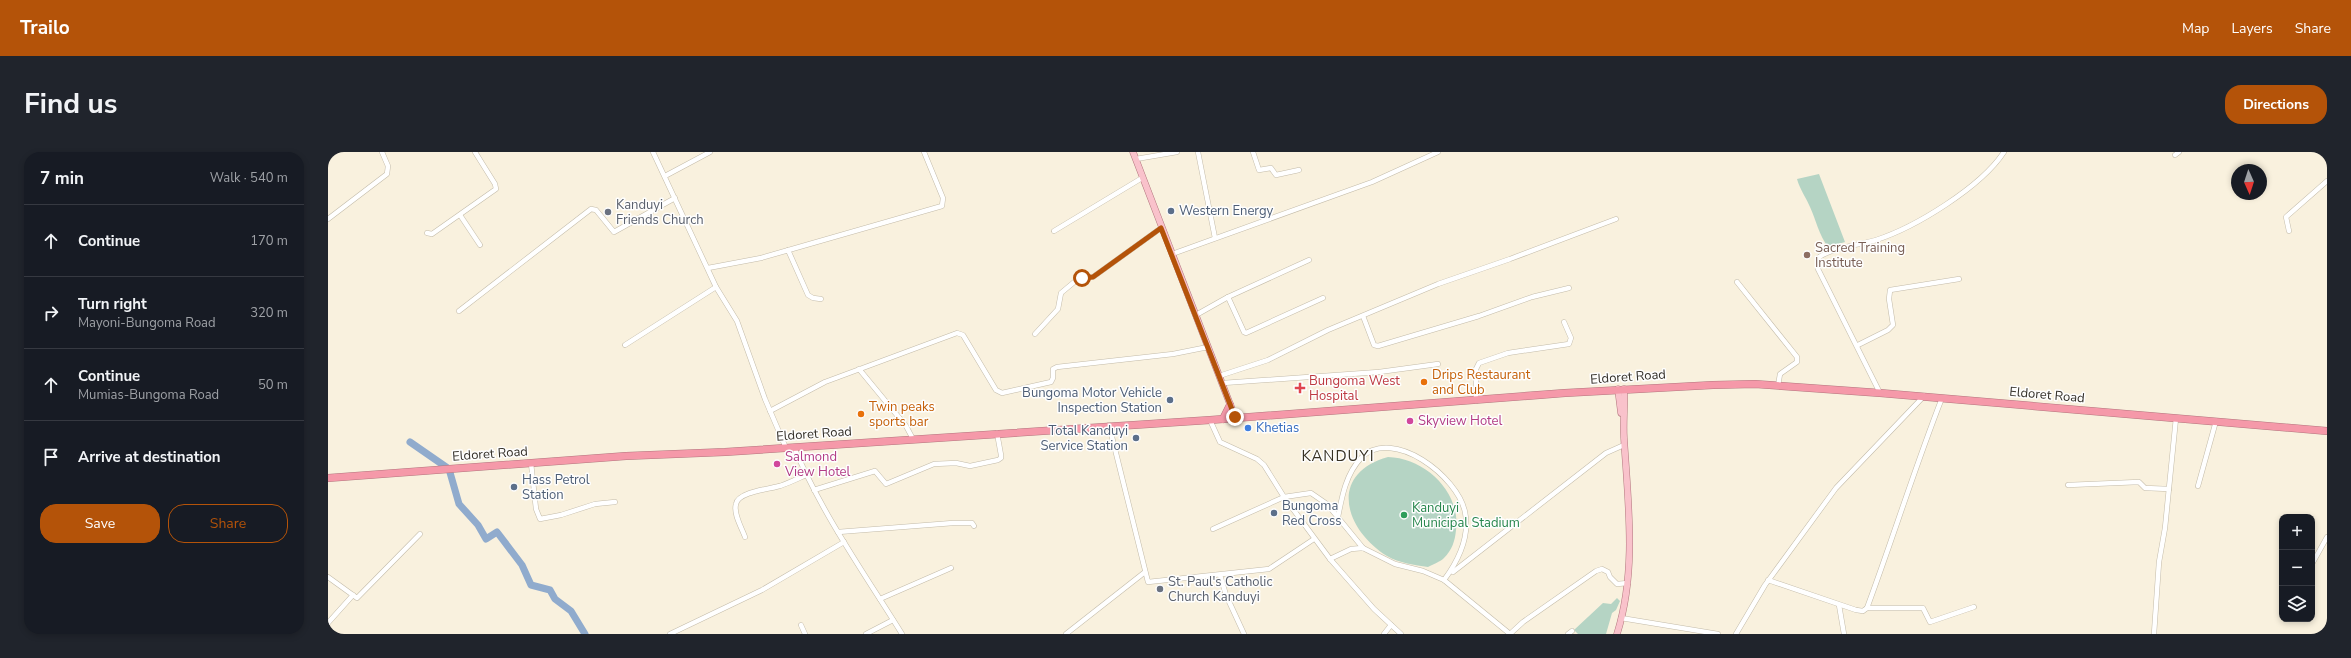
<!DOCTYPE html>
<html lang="en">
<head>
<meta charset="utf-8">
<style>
	:root { --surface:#171b24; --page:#20242c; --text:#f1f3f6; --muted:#9ea1a6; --line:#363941; --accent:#b45309 }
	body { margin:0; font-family:"Nunito Sans",sans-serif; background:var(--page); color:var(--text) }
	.controls { position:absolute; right:12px; bottom:12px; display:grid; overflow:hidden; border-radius:8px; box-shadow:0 2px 6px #0003 }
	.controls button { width:36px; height:36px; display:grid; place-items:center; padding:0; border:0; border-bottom:1px solid var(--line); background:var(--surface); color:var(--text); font:20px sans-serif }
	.compass { position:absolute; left:1903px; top:12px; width:36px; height:36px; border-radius:50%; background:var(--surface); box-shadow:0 2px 6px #0003; rotate:177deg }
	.stop { position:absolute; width:12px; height:12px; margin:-9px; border:3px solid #b45309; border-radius:50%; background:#fff }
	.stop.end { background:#b45309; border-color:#fff; box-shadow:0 1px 4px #0008 }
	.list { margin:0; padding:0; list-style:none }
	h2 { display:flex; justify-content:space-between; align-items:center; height:52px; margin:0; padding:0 16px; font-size:17px }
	h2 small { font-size:13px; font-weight:400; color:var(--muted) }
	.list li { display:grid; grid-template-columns:26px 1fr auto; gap:12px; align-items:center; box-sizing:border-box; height:72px; padding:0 16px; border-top:1px solid var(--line) }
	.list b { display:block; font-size:15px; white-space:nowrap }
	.list p { margin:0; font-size:13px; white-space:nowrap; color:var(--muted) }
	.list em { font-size:13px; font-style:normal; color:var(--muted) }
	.actions { display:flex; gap:8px; padding:12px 16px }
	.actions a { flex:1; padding:9px 0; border:1px solid var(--accent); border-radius:16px; text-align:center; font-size:14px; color:var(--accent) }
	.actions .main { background:var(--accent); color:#fff }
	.icon { flex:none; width:22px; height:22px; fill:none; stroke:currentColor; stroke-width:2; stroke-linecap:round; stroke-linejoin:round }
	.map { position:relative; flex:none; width:1999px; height:482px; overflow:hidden; border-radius:16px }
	header { display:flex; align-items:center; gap:24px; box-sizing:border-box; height:56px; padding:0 20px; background:var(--accent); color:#fff }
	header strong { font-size:19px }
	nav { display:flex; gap:22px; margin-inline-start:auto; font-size:14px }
	.intro { display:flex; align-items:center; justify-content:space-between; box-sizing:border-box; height:96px; padding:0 24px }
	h1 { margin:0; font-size:28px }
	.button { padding:10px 18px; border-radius:16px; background:var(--accent); color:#fff; font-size:14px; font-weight:700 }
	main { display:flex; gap:24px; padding:0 24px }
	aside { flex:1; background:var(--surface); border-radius:16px; box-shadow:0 2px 6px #0003 }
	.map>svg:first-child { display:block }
	.green { fill:#b5d4c4 }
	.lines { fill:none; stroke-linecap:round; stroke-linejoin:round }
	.river { stroke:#90abcd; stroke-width:7 }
	.minor-casing { stroke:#c3bba9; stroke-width:5.5 }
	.major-casing { stroke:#b2757d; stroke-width:7 }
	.highway-casing { stroke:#b2757d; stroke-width:8 }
	.minor { stroke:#fff; stroke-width:4.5 }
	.major { stroke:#f9c2cb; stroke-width:6 }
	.highway { stroke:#f599a9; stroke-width:7 }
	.route { stroke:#b45309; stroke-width:5 }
	.service-dot { fill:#5c6f8a; stroke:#fefefe; stroke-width:1.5 }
	.worship-dot { fill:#6b7280; stroke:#fefefe; stroke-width:1.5 }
	.education-dot { fill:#8d6e63; stroke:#fefefe; stroke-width:1.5 }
	.food-dot { fill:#e8710a; stroke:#fefefe; stroke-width:1.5 }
	.health-dot { fill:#e0444e; stroke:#fefefe; stroke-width:1.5 }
	.hotel-dot { fill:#d1479c; stroke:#fefefe; stroke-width:1.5 }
	.shop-dot { fill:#3f7fe0; stroke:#fefefe; stroke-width:1.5 }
	.leisure-dot { fill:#2e9e5b; stroke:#fefefe; stroke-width:1.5 }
	.labels { text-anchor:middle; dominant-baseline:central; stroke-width:3; stroke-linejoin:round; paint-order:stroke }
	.worship-label { font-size:13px; fill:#5b616d; stroke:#fefefe; text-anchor:start }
	.service-label { font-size:13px; fill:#4e5e75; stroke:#fefefe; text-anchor:start }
	.education-label { font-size:13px; fill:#785e54; stroke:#fefefe; text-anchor:start }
	.food-label { font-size:13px; fill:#c56008; stroke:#fefefe; text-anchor:start }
	.street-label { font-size:13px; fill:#36322b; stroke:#fefefe }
	.health-label { font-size:13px; fill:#be3a42; stroke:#fefefe; text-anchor:start }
	.hotel-label { font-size:13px; fill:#b23c85; stroke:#fefefe; text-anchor:start }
	.shop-label { font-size:13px; fill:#366cbe; stroke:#fefefe; text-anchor:start }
	.leisure-label { font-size:13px; fill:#27864d; stroke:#fefefe; text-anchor:start }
	.quarter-label { font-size:15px; letter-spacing:1px; fill:#373123; stroke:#fefefe }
</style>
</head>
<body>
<header>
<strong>Trailo</strong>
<nav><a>Map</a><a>Layers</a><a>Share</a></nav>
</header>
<div class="intro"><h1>Find us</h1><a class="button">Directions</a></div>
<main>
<aside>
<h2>7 min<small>Walk · 540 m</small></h2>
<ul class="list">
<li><svg class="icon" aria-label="ahead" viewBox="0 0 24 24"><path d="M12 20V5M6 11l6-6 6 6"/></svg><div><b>Continue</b></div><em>170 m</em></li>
<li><svg class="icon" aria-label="right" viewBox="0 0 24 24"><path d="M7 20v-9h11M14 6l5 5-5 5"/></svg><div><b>Turn right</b><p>Mayoni-Bungoma Road</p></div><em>320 m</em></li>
<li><svg class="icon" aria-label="ahead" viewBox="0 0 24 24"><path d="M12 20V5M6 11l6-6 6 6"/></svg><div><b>Continue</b><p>Mumias-Bungoma Road</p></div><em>50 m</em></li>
<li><svg class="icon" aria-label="arrive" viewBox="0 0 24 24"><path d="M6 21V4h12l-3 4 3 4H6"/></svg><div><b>Arrive at destination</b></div></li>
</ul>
<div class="actions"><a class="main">Save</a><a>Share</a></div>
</aside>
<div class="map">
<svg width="1999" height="482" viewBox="0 0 1999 482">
	<rect width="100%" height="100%" fill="#f9f1de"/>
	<g class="green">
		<path d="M 1491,22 L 1517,90 L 1500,95 C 1491,83 1488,68 1482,55 C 1478,45 1472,38 1469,27 Z"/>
		<path d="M 1060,305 C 1097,306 1133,340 1128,378 C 1127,389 1124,398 1116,406 C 1112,410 1105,412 1100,415 C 1087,413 1071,411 1059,404 C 1016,377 1000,322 1060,305 Z"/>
		<polygon points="1289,446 1292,449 1288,458 1284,461 1278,482 1250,482 1246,478 1275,451 1283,452"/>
	</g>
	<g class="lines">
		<polyline class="river" points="82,290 121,317 131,352 150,373 158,387 169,380 194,413 203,433 222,438 227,447 243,459 257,482"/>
		<g class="minor-casing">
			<g id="minor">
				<polyline points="325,0 388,135 409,169 437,247 458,296"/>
				<polyline points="870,0 887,86"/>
				<polyline points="925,0 931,18 943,16 948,23 971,18"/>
				<polyline points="1847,3 1851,0"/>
				<polyline points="808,7 849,0"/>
				<polyline points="337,24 382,0"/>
				<polyline points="132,63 152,93"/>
				<polyline points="0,67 59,22 60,14 54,0"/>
				<polyline points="726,79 814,26"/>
				<polyline points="1961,79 1958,65 1999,29"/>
				<polyline points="99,81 104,82 168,37 167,32 147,0"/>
				<polyline points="460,98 480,143 485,146 493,147"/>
				<polyline points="844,102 1044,30 1110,0"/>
				<polyline points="380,116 433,106 614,54 615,46 596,0"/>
				<polyline points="1409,130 1469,205 1469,210 1452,222 1450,234"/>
				<polyline points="900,145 916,180 918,181 995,146"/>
				<polyline points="131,159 263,57 268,58 286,80 347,46"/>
				<polyline points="868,163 900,145 981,108"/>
				<polyline points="1035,164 1046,193 1050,194 1151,164 1204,145 1241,136"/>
				<polyline points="707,182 730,157 733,141 751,126 765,125 833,76"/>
				<polyline points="297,193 388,135"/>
				<polyline points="1530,193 1560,178 1565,173 1561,147 1562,138 1631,127"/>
				<polyline points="531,217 578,274 585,287"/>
				<polyline points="891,224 940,208 1000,178 1110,132 1182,107 1288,67"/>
				<polyline points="895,231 1051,220 1110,212"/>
				<path d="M 1552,241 L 1490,117 L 1490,106 C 1502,96 1532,93 1548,88 C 1588,75 1653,35 1676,0"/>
				<polyline points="1148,249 1148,217 1151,211 1180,201 1241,192 1243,186 1236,170"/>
				<polyline points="442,259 497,230 629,181 635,183 668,238 674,241 723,230 725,226 725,217 729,215 845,202 880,195"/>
				<polyline points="882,268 892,290 929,307 936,313 956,345 1002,407 1046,457 1073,482"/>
				<polyline points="781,273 820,430 941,417 986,387"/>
				<path d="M 466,295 C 494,362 536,421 574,482"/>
				<polyline points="203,311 208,357 212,367 233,363 267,352 287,350"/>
				<polyline points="1740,333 1811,330 1817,336 1841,337"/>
				<polyline points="1870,334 1888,269"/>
				<polyline points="486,338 547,319 558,332 606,312 628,311 642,314 670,308 673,306 673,303 669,281"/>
				<path d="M 1010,365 C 1014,344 1018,322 1033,306 C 1065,274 1130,325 1137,360 C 1142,384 1130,409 1116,428"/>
				<polyline points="885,377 956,345 983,341 999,352 1035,396"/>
				<polyline points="510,380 625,371 644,371 646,374"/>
				<path d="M 417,385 C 414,376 405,362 408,352 C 410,340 441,337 452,334 C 461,331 469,327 478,323"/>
				<polyline points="1002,407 1023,397 1035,396 1067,412 1095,419 1116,428 1182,482"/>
				<polyline points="1984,412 1999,385"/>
				<polyline points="1125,420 1278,301 1296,293"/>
				<polyline points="892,423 898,443 916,482"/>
				<polyline points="0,425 29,446 92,382"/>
				<path d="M 1440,428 L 1528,458 L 1535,459 L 1539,456 C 1565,386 1587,315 1614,246"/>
				<polyline points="552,447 623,416"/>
				<polyline points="1511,453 1516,482"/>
				<polyline points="1539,456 1595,456 1602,470 1646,455"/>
				<polyline points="1293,466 1390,482"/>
				<polyline points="0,471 25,443"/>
				<polyline points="473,473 477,482"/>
				<polyline points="342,482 434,438 516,390"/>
				<polyline points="538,482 565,468"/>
				<polyline points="738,482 817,420"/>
				<polyline points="1056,482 1063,473"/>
				<polyline points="1182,482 1195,470 1268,419 1274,417 1280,420 1282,425 1289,432 1300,431"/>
				<polyline points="1240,482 1244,479"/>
				<polyline points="1408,482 1437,433 1508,336 1596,244"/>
				<polyline points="1826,482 1831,410 1837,376 1848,266"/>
			</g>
		</g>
		<g class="major-casing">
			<g id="major">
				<polyline points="805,0 907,265"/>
				<polyline points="1290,237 1293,261"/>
				<path d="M 1289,482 C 1309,419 1300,351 1296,286 C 1295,270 1297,253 1296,237"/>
			</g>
		</g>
		<g class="highway-casing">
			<g id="highway">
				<polyline points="895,267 902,253"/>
				<polyline points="0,326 298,304 397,300 882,268 1237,241 1385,233 1427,232 1552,241 1999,279"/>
			</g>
		</g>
		<use href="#minor" class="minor"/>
		<use href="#major" class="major"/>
		<use href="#highway" class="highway"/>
	</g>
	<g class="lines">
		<polyline class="route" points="754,126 765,125 833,76 907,265"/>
	</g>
	<g class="service-dot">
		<circle cx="843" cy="59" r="4"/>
		<circle cx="842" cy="248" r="4"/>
		<circle cx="808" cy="286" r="4"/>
		<circle cx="186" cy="335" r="4"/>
		<circle cx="946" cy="361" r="4"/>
	</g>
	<g class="worship-dot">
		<circle cx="280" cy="60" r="4"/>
		<circle cx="832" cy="437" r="4"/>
	</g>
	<circle class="education-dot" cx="1479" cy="103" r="4"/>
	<g class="food-dot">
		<circle cx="1096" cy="230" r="4"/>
		<circle cx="533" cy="262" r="4"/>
	</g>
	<path class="health-dot" d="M970 230h4v4h4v4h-4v4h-4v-4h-4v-4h4z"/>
	<g class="hotel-dot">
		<circle cx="1082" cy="269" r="4"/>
		<circle cx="449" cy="312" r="4"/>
	</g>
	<circle class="shop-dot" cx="920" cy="276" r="4"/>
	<circle class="leisure-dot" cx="1076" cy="363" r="4"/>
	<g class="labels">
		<g class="worship-label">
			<text x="288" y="53">Kanduyi<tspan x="288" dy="15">Friends Church</tspan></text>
			<text x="840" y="430">St. Paul's Catholic<tspan x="840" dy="15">Church Kanduyi</tspan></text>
		</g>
		<g class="service-label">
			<text x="851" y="59">Western Energy</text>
			<text x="834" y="241" text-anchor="end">Bungoma Motor Vehicle<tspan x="834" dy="15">Inspection Station</tspan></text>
			<text x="800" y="279" text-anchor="end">Total Kanduyi<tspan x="800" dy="15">Service Station</tspan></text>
			<text x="194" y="328">Hass Petrol<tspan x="194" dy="15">Station</tspan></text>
			<text x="954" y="354">Bungoma<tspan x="954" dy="15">Red Cross</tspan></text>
		</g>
		<g class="education-label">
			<text x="1487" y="96">Sacred Training<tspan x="1487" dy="15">Institute</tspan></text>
		</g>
		<g class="food-label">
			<text x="1104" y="223">Drips Restaurant<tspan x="1104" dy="15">and Club</tspan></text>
			<text x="541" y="255">Twin peaks<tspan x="541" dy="15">sports bar</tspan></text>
		</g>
		<g class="street-label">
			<text transform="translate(1300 225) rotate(-4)">Eldoret Road</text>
			<text transform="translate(1719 243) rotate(5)">Eldoret Road</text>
			<text transform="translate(486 282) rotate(-4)">Eldoret Road</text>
			<text transform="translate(162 302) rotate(-4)">Eldoret Road</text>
		</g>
		<g class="health-label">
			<text x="981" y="229">Bungoma West<tspan x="981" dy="15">Hospital</tspan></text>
		</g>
		<g class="hotel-label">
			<text x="1090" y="269">Skyview Hotel</text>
			<text x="457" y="305">Salmond<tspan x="457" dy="15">View Hotel</tspan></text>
		</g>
		<g class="shop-label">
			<text x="928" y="276">Khetias</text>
		</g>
		<g class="leisure-label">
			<text x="1084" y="356">Kanduyi<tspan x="1084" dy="15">Municipal Stadium</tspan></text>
		</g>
		<g class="quarter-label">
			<text x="1010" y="304">KANDUYI</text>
		</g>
	</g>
</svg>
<div class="controls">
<button>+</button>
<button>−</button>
<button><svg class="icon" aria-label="layers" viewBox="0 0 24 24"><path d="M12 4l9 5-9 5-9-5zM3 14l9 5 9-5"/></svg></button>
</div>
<svg class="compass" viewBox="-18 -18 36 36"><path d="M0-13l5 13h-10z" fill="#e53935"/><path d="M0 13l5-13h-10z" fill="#9ea1a6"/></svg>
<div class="stop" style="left:754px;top:126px"></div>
<div class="stop end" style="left:907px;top:265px"></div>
</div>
</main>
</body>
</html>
